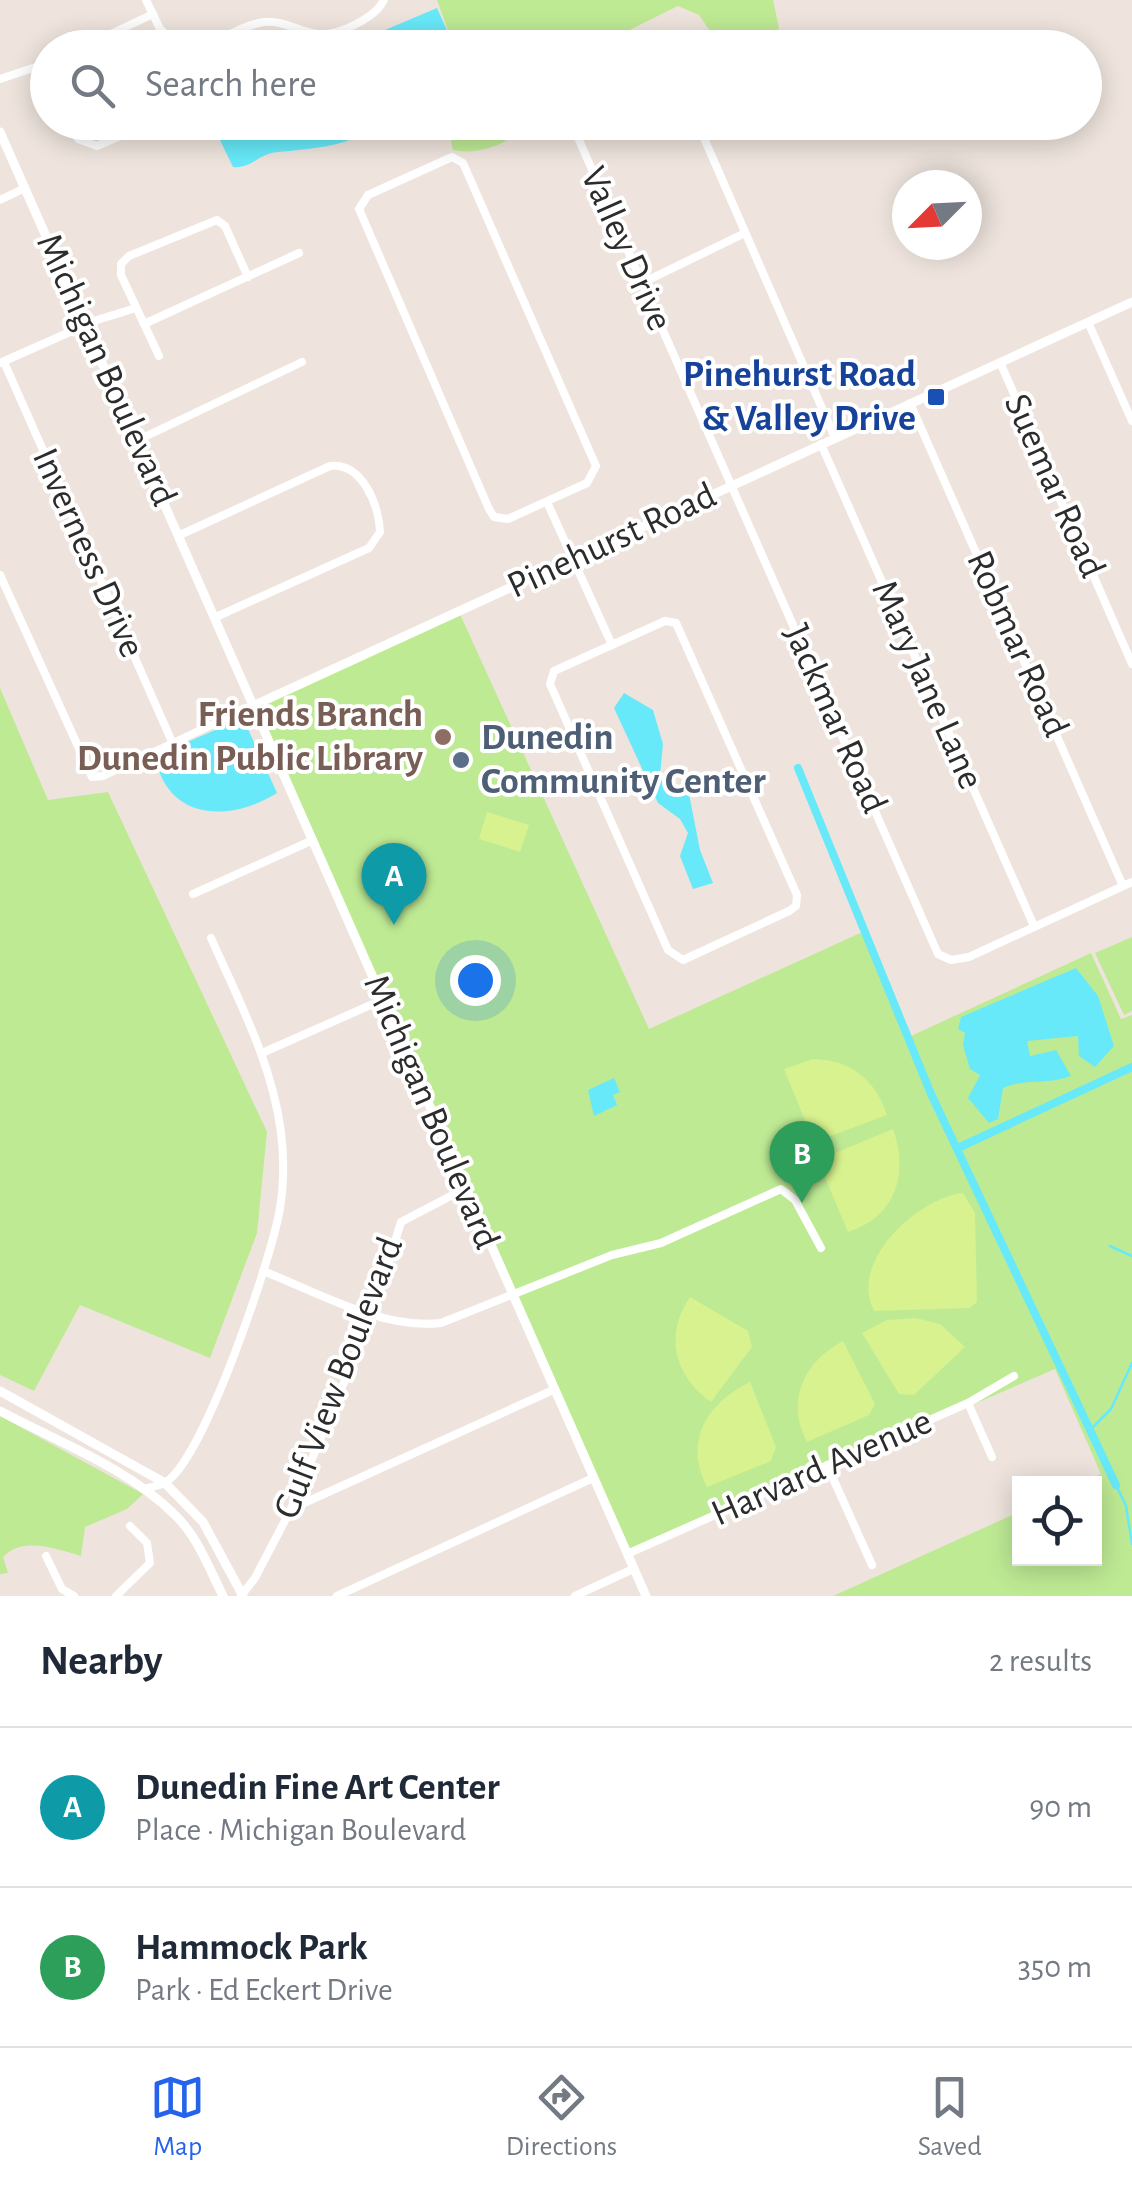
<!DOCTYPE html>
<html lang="en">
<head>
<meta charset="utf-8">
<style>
	:root { --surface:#fff; --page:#f2f2f3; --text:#1f2937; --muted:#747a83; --line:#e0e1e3; --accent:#2563eb }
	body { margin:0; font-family:"Alegreya Sans",sans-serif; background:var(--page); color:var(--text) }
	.controls { position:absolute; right:30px; bottom:30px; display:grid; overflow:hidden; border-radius:0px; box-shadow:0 5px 25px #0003 }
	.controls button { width:90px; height:90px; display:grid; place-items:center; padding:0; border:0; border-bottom:2px solid var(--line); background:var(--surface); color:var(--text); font:50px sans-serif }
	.compass { position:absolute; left:892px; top:170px; width:90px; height:90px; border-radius:50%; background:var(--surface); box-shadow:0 5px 25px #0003; rotate:246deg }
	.you { position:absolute; left:475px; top:980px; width:35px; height:35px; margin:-25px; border:8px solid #fff; border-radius:50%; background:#1a73e8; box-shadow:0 0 0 15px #1a73e833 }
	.badge { display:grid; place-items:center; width:65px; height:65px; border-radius:50%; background:var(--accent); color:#fff; font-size:32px; font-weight:700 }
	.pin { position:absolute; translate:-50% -82px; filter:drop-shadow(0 2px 5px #0008) }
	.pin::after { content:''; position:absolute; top:52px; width:35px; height:30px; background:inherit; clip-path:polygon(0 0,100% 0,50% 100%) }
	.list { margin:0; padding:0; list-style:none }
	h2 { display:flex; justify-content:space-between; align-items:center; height:130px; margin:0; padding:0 40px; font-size:42px }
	h2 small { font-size:32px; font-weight:400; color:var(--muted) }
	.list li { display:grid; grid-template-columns:65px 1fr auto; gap:30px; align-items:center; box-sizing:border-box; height:160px; padding:0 40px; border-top:2px solid var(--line) }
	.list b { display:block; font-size:38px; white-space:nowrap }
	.list p { margin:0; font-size:32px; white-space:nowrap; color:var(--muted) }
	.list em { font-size:32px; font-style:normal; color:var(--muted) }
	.icon { flex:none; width:55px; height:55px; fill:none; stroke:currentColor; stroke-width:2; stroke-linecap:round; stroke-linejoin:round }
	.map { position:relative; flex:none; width:1132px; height:1596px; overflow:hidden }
	.search { position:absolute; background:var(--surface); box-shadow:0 5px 25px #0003; left:30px; right:30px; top:30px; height:110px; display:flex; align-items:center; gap:25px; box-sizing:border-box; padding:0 35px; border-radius:55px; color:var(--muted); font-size:38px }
	.sheet { height:450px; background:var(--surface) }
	nav { display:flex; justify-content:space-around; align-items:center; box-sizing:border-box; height:140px; border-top:2px solid var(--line); background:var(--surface); font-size:28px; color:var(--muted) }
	nav a { display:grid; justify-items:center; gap:5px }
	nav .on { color:var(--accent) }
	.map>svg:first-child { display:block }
	.green { fill:#beea94 }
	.pitch { fill:#d7f28f }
	.water { fill:#67e9f9 }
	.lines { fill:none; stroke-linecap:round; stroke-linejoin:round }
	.stream { stroke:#67e9f9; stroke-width:2.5 }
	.canal { stroke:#67e9f9; stroke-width:8 }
	.minor { stroke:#fff; stroke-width:8 }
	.tertiary { stroke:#fff; stroke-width:9 }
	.transit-dot { fill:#1a4fb4; stroke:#fff; stroke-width:4 }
	.education-dot { fill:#8d6e63; stroke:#fff; stroke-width:4 }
	.service-dot { fill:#5c6f8a; stroke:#fff; stroke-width:4 }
	.labels { text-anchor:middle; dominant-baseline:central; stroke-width:8; stroke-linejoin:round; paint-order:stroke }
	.street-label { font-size:38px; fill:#2c2c2c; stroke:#fff }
	.transit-label { font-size:38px; font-weight:bold; fill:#164399; stroke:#fff; text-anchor:end }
	.education-label { font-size:38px; font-weight:bold; fill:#785e54; stroke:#fff; text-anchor:end }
	.service-label { font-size:38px; font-weight:bold; fill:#4e5e75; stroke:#fff; text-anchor:start }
</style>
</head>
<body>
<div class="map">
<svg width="1132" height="1596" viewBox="0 0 1132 1596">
	<rect width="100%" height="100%" fill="#eee4dd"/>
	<g class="green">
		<polygon points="437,0 773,0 779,28 767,47 721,47 699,15 678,6 595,47 449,47 453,44"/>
		<path d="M 447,123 L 447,122 L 527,123 C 513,143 478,156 453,150 Z"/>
		<polygon points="459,612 649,1029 867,930 911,1036 1091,953 1121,1019 1132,1015 1132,1596 833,1596 1019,1512 1020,1558 1094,1558 1094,1484 1081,1483 1101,1474 1055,1369 627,1554 255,705"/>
		<polygon points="0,688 48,800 108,792 267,1132 257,1233 210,1358 80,1305 34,1391 0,1375"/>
		<polygon points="1132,937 1132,1011 1124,1015 1095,953"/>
		<path d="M 0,1416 L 143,1494 L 127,1509 L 85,1527 L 81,1556 C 56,1549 23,1536 3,1557 L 8,1573 L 0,1574 Z"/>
	</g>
	<g class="pitch">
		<polygon points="487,812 529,825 520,852 479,839"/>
		<path d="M 813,1059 C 851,1060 875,1079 887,1115 L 820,1140 L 811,1135 L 784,1069 Z"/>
		<path d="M 893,1129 C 909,1173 896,1217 848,1232 L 821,1168 L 825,1157 Z"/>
		<path d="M 963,1193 L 975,1213 L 977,1302 L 970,1308 L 874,1311 C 848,1262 917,1198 963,1193 Z"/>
		<path d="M 690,1297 L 748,1331 L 752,1347 L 711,1402 C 674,1376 664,1335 690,1297 Z"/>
		<polygon points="916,1318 940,1324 965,1347 914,1395 899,1394 862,1333 887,1320"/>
		<path d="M 843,1341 L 875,1404 L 869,1415 L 807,1442 C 785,1401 804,1361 843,1341 Z"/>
		<path d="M 750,1382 L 776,1447 L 771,1461 L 707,1487 C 683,1441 707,1403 750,1382 Z"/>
	</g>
	<g class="water">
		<polygon points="437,8 453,44 449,47 345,47"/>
		<path d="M 253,122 L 377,123 C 356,147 307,149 278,152 C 259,153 252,169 233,167 L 217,134 Z"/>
		<polygon points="624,693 653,710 663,744 660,775 689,794 700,850 713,883 693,889 680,856 688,833 680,819 658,803 614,708"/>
		<path d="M 243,718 L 277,793 C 231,822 167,822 155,756 Z"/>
		<path d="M 1076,968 L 1098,996 L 1114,1046 L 1095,1067 L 1079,1056 L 1078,1036 L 1027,1041 L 1030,1056 L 1056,1050 L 1071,1076 C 1048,1085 1026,1078 1003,1088 L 998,1119 L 989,1123 L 968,1098 L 980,1075 L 970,1069 L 963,1045 L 965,1033 L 958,1029 L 961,1017 Z"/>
		<polygon points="614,1078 620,1092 613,1095 617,1105 594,1116 588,1090"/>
	</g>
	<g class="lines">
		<g class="stream">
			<polyline points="1110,1246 1132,1256"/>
			<polyline points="1091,1429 1111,1409 1132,1363"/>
			<polyline points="1116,1485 1126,1506 1132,1544"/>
		</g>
		<g class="canal">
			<polyline points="798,768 931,1094 1116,1485"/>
			<polyline points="960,1147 1132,1067"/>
		</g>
		<g class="minor">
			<polyline points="146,0 160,29 182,48"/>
			<polyline points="81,48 153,14"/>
			<path d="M 198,48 C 220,41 242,25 264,22 C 284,20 299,32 317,34 C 339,36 375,18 384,0"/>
			<polyline points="0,79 48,63"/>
			<polyline points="68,122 78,139 97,146 141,127 166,126"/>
			<polyline points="571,122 938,954 951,960 969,957 1132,882"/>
			<polyline points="697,122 835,438"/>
			<polygon points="452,157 463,163 596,466 587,483 508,519 494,517 489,509 359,209 368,195"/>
			<polyline points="0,200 25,188"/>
			<polyline points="642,283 745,233"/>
			<polyline points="1088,322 1132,421"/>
			<polyline points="144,324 299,253"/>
			<polyline points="159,356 121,275 121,264 129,256 217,220 225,226 248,277"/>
			<polyline points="4,362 173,744"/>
			<polyline points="1000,362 1132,664"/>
			<polyline points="0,363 97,320 136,308"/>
			<polyline points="910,403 1123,886"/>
			<polyline points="136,441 302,362"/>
			<polyline points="821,444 1034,926"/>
			<polyline points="547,502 612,645"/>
			<path d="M 180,535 L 330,466 C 362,462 379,505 380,532 L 369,548 L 216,617"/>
			<polyline points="0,575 92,777 103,776 254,705"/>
			<polygon points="665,621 676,623 797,895 796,906 789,911 683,960 668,950 550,684 554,671"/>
			<polyline points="193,894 313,840"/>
			<polyline points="262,1053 382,1000"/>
			<path d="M 263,1271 C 317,1292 382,1330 441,1323 L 612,1255 L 661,1243 L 781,1189 L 795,1200 L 821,1248"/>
			<polyline points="968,1403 992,1457"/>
			<polyline points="827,1465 872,1565"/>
			<path d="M 144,1489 C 151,1487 160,1486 166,1482 C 204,1458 272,1258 280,1208 C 284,1184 284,1157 281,1132 C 272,1063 239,1001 211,938"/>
			<polyline points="291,1509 553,1390"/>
			<polyline points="627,1554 968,1403 1014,1376"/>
			<polyline points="46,1556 62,1589 74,1596"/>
			<polyline points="116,1596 150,1563 147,1543 130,1526"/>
			<polyline points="241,1596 255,1578 291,1509 373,1313 401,1222 464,1189"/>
			<polyline points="337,1596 593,1478"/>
			<polyline points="575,1596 633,1569"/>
		</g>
		<g class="tertiary">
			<polyline points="0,132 646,1596"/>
			<polyline points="255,705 1132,302"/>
			<polyline points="0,1391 165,1483 203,1522 243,1596"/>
			<path d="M 0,1411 C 58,1442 128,1468 175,1515 C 198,1537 209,1568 223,1596"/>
		</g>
	</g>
	<rect class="transit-dot" x="926" y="387" width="20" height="20" rx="5"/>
	<circle class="education-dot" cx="443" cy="737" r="10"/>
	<circle class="service-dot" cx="461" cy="760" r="10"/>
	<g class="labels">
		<g class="street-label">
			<text transform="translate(626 249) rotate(66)">Valley Drive</text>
			<text transform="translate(106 370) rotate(66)">Michigan Boulevard</text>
			<text transform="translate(1054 486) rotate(66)">Suemar Road</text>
			<text transform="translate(612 541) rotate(-25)">Pinehurst Road</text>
			<text transform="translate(88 553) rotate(66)">Inverness Drive</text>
			<text transform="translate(1017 644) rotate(66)">Robmar Road</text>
			<text transform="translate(927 685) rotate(66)">Mary Jane Lane</text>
			<text transform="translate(835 719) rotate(66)">Jackmar Road</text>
			<text transform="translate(431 1112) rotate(67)">Michigan Boulevard</text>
			<text transform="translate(339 1378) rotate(-69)">Gulf View Boulevard</text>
			<text transform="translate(822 1468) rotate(-24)">Harvard Avenue</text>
		</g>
		<g class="transit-label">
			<text x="916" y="375">Pinehurst Road<tspan x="916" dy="44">&amp; Valley Drive</tspan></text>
		</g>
		<g class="education-label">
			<text x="423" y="715">Friends Branch<tspan x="423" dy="44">Dunedin Public Library</tspan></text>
		</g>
		<g class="service-label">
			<text x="481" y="738">Dunedin<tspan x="481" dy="44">Community Center</tspan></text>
		</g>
	</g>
</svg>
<div class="controls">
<button><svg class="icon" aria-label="locate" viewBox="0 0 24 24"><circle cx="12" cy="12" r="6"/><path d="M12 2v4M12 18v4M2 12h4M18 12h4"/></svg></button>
</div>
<svg class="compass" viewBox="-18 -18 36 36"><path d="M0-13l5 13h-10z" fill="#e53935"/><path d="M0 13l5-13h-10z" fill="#747a83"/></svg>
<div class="you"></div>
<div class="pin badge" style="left:394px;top:925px;background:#0f9aa8">A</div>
<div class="pin badge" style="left:802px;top:1203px;background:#2e9e5b">B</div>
<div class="search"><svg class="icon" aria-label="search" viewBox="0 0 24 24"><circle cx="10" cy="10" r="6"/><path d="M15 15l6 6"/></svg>Search here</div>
</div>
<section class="sheet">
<h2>Nearby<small>2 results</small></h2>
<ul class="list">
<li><span class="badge" style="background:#0f9aa8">A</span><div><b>Dunedin Fine Art Center</b><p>Place · Michigan Boulevard</p></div><em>90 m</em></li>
<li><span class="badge" style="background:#2e9e5b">B</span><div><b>Hammock Park</b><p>Park · Ed Eckert Drive</p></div><em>350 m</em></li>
</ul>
</section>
<nav>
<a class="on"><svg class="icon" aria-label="map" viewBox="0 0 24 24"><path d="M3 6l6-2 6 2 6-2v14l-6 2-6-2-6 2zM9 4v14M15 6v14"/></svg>Map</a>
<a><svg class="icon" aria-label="directions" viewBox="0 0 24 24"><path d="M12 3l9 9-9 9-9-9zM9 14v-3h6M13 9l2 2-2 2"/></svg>Directions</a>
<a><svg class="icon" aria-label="saved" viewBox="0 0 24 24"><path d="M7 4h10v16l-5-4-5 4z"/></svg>Saved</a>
</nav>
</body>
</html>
